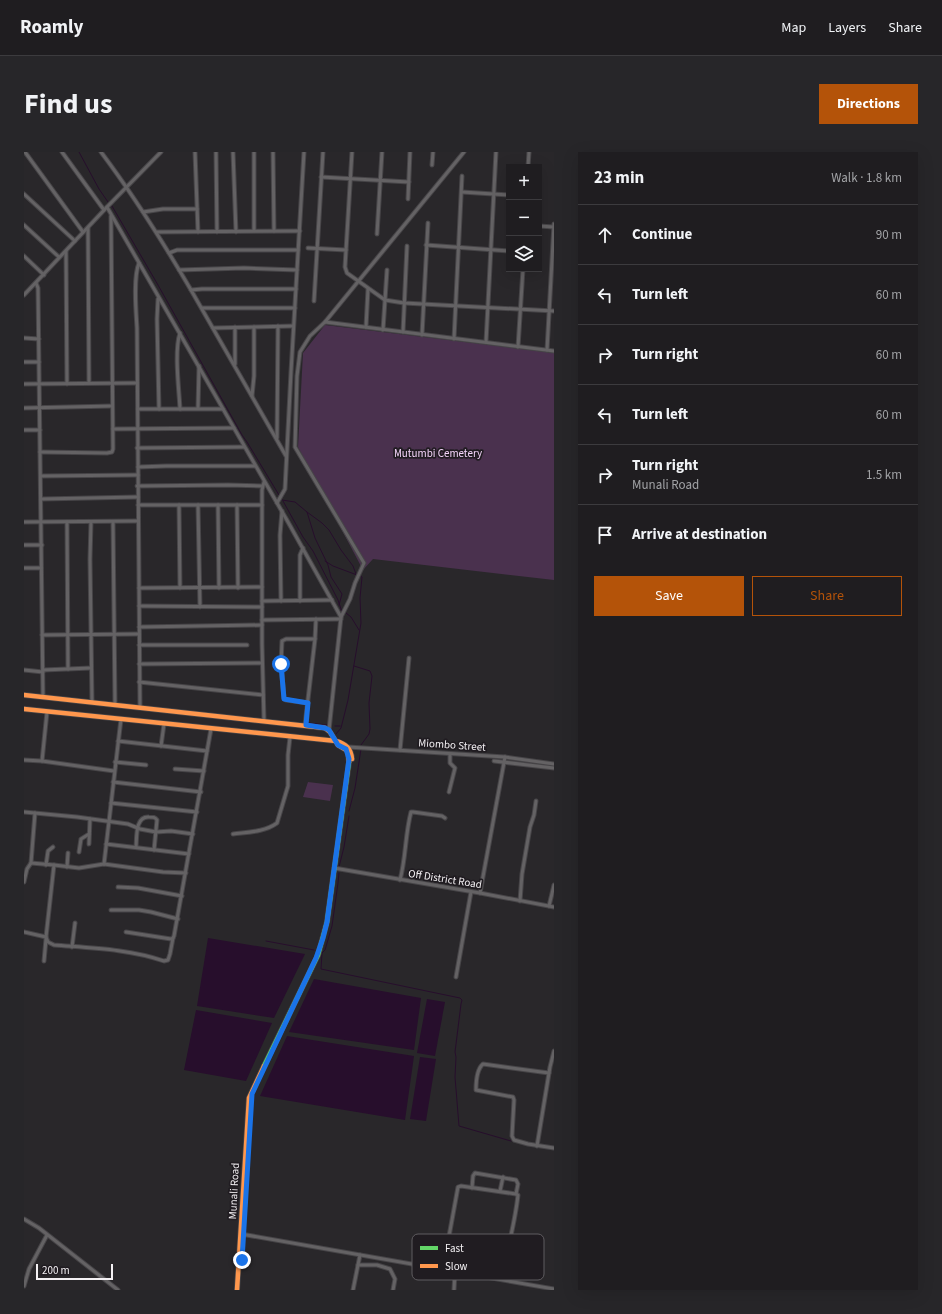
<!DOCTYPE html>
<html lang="en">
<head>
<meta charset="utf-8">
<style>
	:root { --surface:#1f1d20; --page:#272629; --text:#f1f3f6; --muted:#a1a2a5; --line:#3c3b3e; --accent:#b45309 }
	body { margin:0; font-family:"Source Sans 3",sans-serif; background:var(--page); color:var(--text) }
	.controls { position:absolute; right:12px; top:12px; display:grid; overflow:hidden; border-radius:0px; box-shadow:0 4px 16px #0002 }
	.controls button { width:36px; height:36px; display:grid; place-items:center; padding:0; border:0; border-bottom:1px solid var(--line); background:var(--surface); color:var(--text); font:20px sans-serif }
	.scale { position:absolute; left:12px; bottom:10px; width:77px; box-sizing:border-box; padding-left:4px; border:2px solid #f3f0f3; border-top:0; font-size:11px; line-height:14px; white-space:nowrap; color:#f3f0f3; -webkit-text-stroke:3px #201c21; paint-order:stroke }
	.stop { position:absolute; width:12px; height:12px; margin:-9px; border:3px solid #1a73e8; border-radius:50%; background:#fff }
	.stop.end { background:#1a73e8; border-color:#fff; box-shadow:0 1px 4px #0008 }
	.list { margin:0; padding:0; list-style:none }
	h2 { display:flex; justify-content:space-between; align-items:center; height:52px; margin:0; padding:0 16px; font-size:17px }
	h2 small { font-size:13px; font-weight:400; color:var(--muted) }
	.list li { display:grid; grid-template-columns:26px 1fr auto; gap:12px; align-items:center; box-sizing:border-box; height:60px; padding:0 16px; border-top:1px solid var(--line) }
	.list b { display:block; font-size:15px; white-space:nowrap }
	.list p { margin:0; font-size:13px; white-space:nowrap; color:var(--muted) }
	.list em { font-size:13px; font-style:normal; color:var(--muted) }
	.actions { display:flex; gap:8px; padding:12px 16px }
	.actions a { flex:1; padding:9px 0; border:1px solid var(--accent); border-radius:0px; text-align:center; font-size:14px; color:var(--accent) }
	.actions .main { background:var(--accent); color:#fff }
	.icon { flex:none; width:22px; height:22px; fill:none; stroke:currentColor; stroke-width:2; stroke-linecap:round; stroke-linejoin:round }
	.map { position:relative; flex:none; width:530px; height:1138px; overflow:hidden; border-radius:0px }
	header { display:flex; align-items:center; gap:24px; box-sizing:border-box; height:56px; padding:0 20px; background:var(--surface); border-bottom:1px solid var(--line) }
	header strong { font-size:19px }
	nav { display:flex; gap:22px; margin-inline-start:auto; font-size:14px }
	.intro { display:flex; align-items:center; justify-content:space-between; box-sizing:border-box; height:96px; padding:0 24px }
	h1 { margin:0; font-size:28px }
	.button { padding:10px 18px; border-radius:0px; background:var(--accent); color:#fff; font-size:14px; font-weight:700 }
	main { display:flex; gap:24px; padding:0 24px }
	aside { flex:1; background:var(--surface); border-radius:0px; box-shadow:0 4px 16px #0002 }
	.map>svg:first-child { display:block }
	.green { fill:#4a314e }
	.water { fill:#270e2c }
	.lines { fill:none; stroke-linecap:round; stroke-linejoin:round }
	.stream { stroke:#270e2c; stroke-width:1 }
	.street-casing { stroke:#474548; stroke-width:5 }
	.fast-casing { stroke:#474548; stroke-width:6 }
	.slow-casing { stroke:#474548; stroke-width:6 }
	.street { stroke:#646264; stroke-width:3 }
	.fast { stroke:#63d668; stroke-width:4.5 }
	.slow { stroke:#ff974d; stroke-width:4.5 }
	.route { stroke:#1a73e8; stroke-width:5 }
	.labels { text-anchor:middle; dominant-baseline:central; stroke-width:3.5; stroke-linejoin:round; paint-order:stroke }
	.park-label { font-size:11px; fill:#f4d4fa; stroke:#201c21 }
	.street-label { font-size:11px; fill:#f3f0f3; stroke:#201c21 }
	.key { fill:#201c21; stroke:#5f5c60; stroke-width:1 }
	.key-label { font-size:11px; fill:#f3f0f3 }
</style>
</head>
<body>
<header>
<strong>Roamly</strong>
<nav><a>Map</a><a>Layers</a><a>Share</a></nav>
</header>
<div class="intro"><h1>Find us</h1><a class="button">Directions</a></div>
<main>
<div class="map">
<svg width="530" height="1138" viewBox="0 0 530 1138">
	<rect width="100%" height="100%" fill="#29272a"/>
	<g class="green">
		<polygon points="301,173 530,201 530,428 349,407 339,418 274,295 279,201"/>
		<polygon points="284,630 309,633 306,649 279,645"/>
	</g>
	<g class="water">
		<polygon points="184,786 281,802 250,866 173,854"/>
		<polygon points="290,827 397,846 390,898 265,880"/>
		<polygon points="403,847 421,850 411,904 393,901"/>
		<polygon points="172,858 248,871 222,929 160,918"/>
		<polygon points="263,884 390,904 381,968 236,944"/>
		<polygon points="396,905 412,907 402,969 386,967"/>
	</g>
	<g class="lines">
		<g class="stream">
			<polyline points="55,0 75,37 84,50"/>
			<polyline points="88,54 134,133 218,283 223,290 255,343"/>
			<polyline points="258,348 271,350 283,360 291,386 304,413 307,425 318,442 315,453"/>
			<polyline points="259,349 279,385 289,399 314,448 318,460"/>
			<polyline points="283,360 298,371 305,378 317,398 329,414 332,422"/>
			<polyline points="301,409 309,414 333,423"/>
			<polyline points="322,461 327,465 335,478"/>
			<polyline points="330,514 346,519 348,524 345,551 346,577 345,582 337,593"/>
			<polyline points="283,569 285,571 304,573"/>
			<polyline points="311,574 316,574"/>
			<polyline points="312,582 317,576 324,548 337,471 336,446 338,425 336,424"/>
			<polyline points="325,659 331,636 337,597"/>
			<polyline points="315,715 320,695 325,664"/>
			<polyline points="315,721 314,731 308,774 301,798 298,801 297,817 436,846 438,848 437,852 431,900 432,905 431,925 435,974 487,989"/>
			<polyline points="242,789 290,798"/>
		</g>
		<g class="street-casing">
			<g id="street">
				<polyline points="1,0 59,80"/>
				<polyline points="38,0 80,58"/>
				<path d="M 77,0 C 110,44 139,90 167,138"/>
				<polyline points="171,0 174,80"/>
				<polyline points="192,0 193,80"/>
				<polyline points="209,0 212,80"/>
				<polyline points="249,0 250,79"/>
				<polyline points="328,0 321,115 323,121 361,148 380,151 530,159"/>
				<polyline points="408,13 409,0"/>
				<polyline points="504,15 505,0"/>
				<polyline points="297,25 385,30"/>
				<polyline points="438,40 485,43"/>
				<polyline points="0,42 51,89"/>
				<polyline points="384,47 386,0"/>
				<polyline points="83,55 264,370 317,465"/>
				<polyline points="119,60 139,57 173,57"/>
				<polyline points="0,73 35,105"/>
				<polyline points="515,74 530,75"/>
				<polyline points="64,76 65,231"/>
				<polyline points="230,78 230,0"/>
				<path d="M 133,80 C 180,80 228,79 276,79"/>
				<polyline points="353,82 358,0"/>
				<polyline points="402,93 485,99"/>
				<polyline points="284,96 322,98"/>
				<polyline points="42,99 43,232"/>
				<polyline points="145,101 153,98 274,98"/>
				<polyline points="0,104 20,123"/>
				<path d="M 115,111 C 109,125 112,159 113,176 L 116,555"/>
				<polyline points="155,118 220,116 273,118"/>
				<polyline points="12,131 14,136 19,545"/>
				<polyline points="0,143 83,55 137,0"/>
				<polyline points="134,147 133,167 135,257"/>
				<polyline points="290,149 299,0"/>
				<polyline points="178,156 271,156"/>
				<polyline points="301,170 530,199"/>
				<polyline points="211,175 211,212"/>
				<polyline points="342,175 344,137"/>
				<polyline points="189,176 269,174"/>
				<polyline points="359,178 363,118"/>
				<polyline points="379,180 383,94"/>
				<path d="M 156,181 C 150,199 155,237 156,257"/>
				<polyline points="398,183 404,71"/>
				<polyline points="0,186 15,187"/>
				<polyline points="430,187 438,24"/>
				<polyline points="462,190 472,0"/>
				<polyline points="494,195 499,117"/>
				<polyline points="523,198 530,72"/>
				<polyline points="0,210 15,210"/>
				<polyline points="0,232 113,231"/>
				<polyline points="228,244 230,224 230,175"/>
				<polyline points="0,256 88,254"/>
				<polyline points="174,256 175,214"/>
				<polyline points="114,257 199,257"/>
				<polyline points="89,277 210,276"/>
				<polyline points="0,278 16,278"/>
				<polyline points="253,286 254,174"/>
				<polyline points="113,296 220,295"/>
				<polyline points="16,300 83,301 88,300 89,297 87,64"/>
				<polyline points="262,304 167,138 178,137 272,137"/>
				<polyline points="114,315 142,314 231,314"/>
				<polyline points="17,324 114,323"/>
				<polyline points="113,334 204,333 238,334"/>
				<polyline points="17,347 114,345"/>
				<polyline points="253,351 261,337 267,220 280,0"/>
				<polyline points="114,353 238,353"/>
				<polyline points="155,353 156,436"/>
				<polyline points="174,353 176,455"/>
				<polyline points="194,353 195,436"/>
				<polyline points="213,353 214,436"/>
				<polyline points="0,370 114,369"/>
				<polyline points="43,370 44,517"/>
				<polyline points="67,370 66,407 68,550"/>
				<polyline points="89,370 91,552"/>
				<polyline points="0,393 18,393"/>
				<polyline points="0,416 17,416"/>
				<polyline points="115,436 238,435"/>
				<polyline points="238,449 308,448"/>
				<polyline points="257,449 256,383 258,359"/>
				<polyline points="276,449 276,403 279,396"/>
				<polyline points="115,454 238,455"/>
				<polyline points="238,468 317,467"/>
				<polyline points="115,475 238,473"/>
				<polyline points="18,483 115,482"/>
				<polyline points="115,493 223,493"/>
				<polyline points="115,512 238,511"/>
				<polyline points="0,518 19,520"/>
				<polyline points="19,518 67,516"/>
				<polyline points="115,530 239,543"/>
				<polyline points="284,551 262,548 260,546 257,512 258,489 262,487 291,487 292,467"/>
				<polyline points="240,568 238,492 238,338 240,330"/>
				<polyline points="281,573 291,487"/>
				<polyline points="305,578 317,465 326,447 331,431 340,411 271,295 273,224 276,200 286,184 301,170 440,0"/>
				<polyline points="94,589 183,599"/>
				<polyline points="137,594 140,572"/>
				<polyline points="324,595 481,605 530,612"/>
				<polyline points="376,598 385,506"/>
				<polyline points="0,608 18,609 90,619"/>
				<polyline points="18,609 23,560"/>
				<polyline points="470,609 530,616"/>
				<polyline points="91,610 122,613"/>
				<polyline points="151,617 180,619"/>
				<polyline points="89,630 177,640"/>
				<polyline points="425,640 431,616 426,611 426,602"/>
				<polyline points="87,651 173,660"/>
				<polyline points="0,660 53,665 104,672 116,677 132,680 147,679 169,682"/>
				<path d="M 209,682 C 224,680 241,680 253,671 L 264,634 L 264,603 L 266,585"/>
				<polyline points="65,692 66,667"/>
				<polyline points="82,692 165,702"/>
				<path d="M 112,695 C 113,685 111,664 125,665 C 129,665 131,665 133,668 L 130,698"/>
				<polyline points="55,700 57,687 65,682"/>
				<path d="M 7,711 L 30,713 L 22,785 L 24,790 L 30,793 C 67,796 105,797 140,809 L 144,808 L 146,802 L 149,786"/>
				<polyline points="80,712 97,567"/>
				<polyline points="22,713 24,699 29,695"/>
				<polyline points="30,713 55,716 80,712 139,720 162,721"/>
				<polyline points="43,715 44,701"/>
				<polyline points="310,716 456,741 530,755"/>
				<path d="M 376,728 C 382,706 381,683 387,660 L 389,660 L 418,664 L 421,666"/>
				<polyline points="0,730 3,717 7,711 11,661"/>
				<polyline points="94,735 114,736 158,744"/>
				<polyline points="456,741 481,605"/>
				<polyline points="496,749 498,722 506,675 510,663 512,649"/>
				<polyline points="525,754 530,733"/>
				<polyline points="87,758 115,758 127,760 154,767"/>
				<polyline points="0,780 22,785"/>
				<polyline points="102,780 147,787 149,786 150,784 187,577"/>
				<polyline points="48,795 51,771"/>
				<polyline points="20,809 22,787"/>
				<polyline points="432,825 447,740"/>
				<path d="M 525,921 L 459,912 C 453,917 452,931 452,938 L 489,945 L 490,948 L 488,984 L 490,988 L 504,992 L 530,996"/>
				<polyline points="513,994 526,915 530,899"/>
				<polyline points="448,1036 449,1024 451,1021 492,1028 494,1032 492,1042"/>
				<polyline points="476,1039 479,1025"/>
				<polyline points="0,1067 15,1076 94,1138"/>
				<polyline points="217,1082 530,1137"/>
				<polyline points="334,1113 353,1113 366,1117 371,1127 369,1138"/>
				<path d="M 419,1117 L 434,1035 L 437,1034 L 492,1042 L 494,1043 C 491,1072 483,1099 477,1127"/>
				<polyline points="0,1134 5,1117 23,1083"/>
				<polyline points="329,1138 336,1103"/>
				<polyline points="430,1138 431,1119"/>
			</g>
		</g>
		<g class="fast-casing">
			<polyline id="fast" points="240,914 294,803 303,770 325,610"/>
		</g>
		<g class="slow-casing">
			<g id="slow">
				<polyline points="0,543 301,576 306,580 314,593 324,599 325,610"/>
				<path d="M 0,557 L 312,589 C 322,592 327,596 328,607"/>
				<polyline points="213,1138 225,946 240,914"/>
			</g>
		</g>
		<use href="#street" class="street"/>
		<use href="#fast" class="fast"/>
		<use href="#slow" class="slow"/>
	</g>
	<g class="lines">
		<polyline class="route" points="218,1108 228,942 292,806 299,786 303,770 325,607 322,597 314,593 305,578 301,576 282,573 284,551 260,547 257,512"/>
	</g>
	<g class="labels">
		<g class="park-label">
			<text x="414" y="301">Mutumbi Cemetery</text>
		</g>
		<g class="street-label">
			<text transform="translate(428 593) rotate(4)">Miombo Street</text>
			<text transform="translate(421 727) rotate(9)">Off District Road</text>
			<text transform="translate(210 1039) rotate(-87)">Munali Road</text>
		</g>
	</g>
	<rect x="388" y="1082" width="132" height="46" rx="6" class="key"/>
	<rect x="396" y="1094" width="18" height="4" fill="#63d668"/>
	<rect x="396" y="1112" width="18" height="4" fill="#ff974d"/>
	<g class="key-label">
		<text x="421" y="1100">Fast</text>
		<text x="421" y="1118">Slow</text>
	</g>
</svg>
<div class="controls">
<button>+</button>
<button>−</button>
<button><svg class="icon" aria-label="layers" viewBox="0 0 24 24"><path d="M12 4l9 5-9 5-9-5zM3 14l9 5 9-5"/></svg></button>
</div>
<div class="scale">200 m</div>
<div class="stop" style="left:257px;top:512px"></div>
<div class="stop end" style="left:218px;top:1108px"></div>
</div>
<aside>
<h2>23 min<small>Walk · 1.8 km</small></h2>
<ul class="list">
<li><svg class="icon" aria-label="ahead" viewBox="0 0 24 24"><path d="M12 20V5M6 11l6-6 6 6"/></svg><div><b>Continue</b></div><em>90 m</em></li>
<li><svg class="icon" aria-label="left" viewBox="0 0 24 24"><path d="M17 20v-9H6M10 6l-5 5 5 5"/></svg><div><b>Turn left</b></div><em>60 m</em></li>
<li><svg class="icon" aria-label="right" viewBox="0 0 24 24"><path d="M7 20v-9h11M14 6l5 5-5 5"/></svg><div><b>Turn right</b></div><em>60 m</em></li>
<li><svg class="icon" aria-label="left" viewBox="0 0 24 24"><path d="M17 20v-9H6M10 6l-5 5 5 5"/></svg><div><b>Turn left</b></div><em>60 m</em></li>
<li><svg class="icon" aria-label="right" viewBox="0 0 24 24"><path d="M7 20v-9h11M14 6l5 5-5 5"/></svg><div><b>Turn right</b><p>Munali Road</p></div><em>1.5 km</em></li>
<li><svg class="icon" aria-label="arrive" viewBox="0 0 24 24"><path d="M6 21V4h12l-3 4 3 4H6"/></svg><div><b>Arrive at destination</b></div></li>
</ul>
<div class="actions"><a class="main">Save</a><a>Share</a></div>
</aside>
</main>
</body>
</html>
